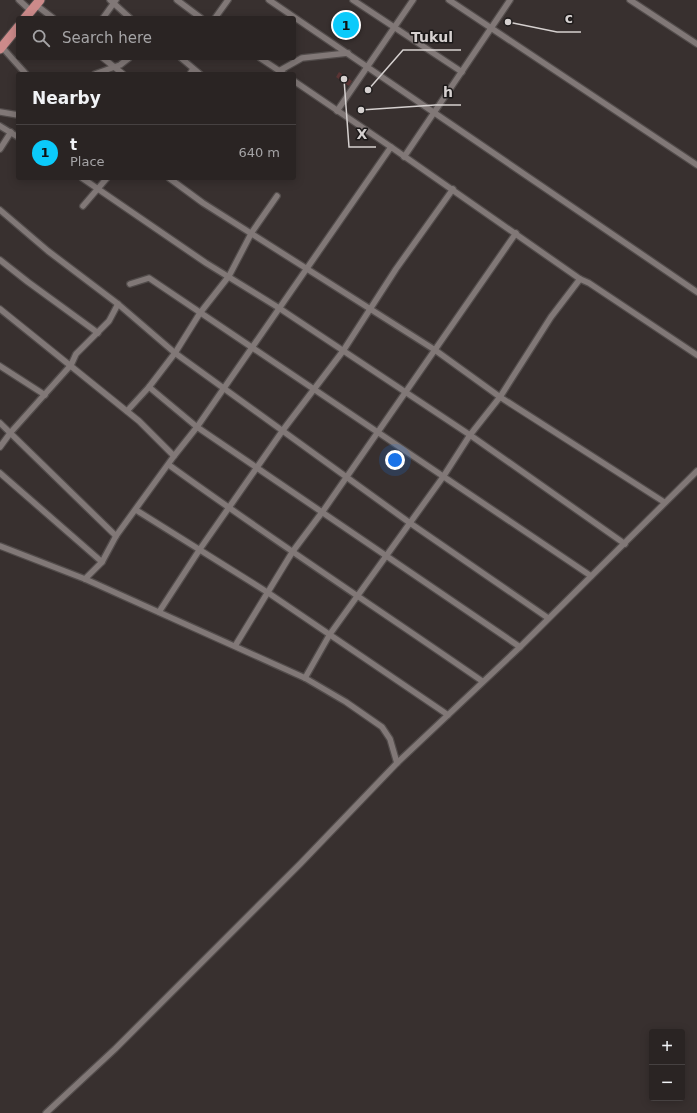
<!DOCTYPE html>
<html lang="en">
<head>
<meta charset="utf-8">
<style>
	:root { --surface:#2a2423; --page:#322c2b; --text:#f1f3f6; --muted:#a5a4a6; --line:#464141; --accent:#0bcafa }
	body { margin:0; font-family:"DejaVu Sans",sans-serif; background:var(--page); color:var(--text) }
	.controls { position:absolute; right:12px; bottom:12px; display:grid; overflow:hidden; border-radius:4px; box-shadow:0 2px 10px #0003 }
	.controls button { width:36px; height:36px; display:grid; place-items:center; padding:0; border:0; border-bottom:1px solid var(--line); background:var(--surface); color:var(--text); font:20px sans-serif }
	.you { position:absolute; left:395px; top:460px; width:14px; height:14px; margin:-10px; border:3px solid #fff; border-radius:50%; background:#1a73e8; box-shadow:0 0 0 6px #1a73e833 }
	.badge { display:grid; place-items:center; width:26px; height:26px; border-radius:50%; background:var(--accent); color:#111; font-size:13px; font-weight:700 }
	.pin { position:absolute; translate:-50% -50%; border:2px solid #fff; box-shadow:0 1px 4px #0006 }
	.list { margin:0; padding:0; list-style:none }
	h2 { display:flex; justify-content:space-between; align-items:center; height:52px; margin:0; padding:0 16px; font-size:17px }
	h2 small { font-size:13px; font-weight:400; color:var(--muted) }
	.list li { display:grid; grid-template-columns:26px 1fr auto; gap:12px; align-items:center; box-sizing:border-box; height:56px; padding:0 16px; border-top:1px solid var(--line) }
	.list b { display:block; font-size:15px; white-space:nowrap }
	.list p { margin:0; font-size:13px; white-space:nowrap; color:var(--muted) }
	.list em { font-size:13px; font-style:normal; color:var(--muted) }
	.icon { flex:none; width:22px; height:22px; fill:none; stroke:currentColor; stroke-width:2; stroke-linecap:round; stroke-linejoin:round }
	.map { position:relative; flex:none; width:697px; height:1113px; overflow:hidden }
	.search { position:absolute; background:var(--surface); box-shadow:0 2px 10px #0003; left:16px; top:16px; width:280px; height:44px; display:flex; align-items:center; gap:10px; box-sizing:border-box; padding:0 14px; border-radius:4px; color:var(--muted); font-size:15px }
	.panel { position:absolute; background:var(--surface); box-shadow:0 2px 10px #0003; left:16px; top:72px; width:280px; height:108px; border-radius:4px }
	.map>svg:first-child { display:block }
	.green { fill:#5b3434 }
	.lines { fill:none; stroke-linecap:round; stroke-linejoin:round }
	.minor-casing { stroke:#524c4b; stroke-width:8 }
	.primary-casing { stroke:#524c4b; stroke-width:11 }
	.minor { stroke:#817877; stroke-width:5.5 }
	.primary { stroke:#cc8a8a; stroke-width:9 }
	.leader { fill:none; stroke:#d6d1d0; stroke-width:1.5 }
	.callout-dot { fill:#d6d1d0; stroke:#1c1919; stroke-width:1.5 }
	.callout-label { font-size:14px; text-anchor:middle; font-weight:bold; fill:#d6d1d0; stroke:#1c1919; stroke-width:3; stroke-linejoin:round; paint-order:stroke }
</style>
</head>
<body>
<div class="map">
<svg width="697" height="1113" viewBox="0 0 697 1113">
	<rect width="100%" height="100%" fill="#38302f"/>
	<polygon class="green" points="339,72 352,81 349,86 336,77"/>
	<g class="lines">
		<g class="minor-casing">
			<g id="minor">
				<polyline points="19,0 31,11"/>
				<polyline points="110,0 130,18"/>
				<polyline points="177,0 201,18"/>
				<polyline points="269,0 697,292"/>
				<polyline points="353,0 462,72"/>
				<polyline points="449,0 697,165"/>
				<polyline points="630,0 697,44"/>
				<polyline points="36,5 53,18"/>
				<polyline points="103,18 116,0"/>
				<polyline points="215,18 228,0"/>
				<polyline points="1,46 26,74"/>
				<polyline points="103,58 123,74"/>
				<polyline points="181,58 200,74"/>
				<polyline points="260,58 284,74"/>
				<polyline points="279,71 302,58 348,53"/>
				<polyline points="95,74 120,65 129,58"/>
				<polyline points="190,74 193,69"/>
				<polyline points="294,81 391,147"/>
				<polyline points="337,111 413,0"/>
				<polyline points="0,112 18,115"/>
				<polyline points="0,126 18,137"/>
				<polyline points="0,149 11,132"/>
				<polyline points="404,157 510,0"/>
				<polyline points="82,178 206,263 279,308 470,435 625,544"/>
				<polyline points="169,178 203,203 435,350 500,397 664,502"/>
				<polyline points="83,206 107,178"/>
				<polyline points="0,210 48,251 118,304 175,353 410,523 548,618"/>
				<polyline points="0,260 28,282 98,333"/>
				<polyline points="130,284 149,278 591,576"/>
				<polyline points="0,309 139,421 174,456"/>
				<polyline points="0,366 45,395"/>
				<polyline points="149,387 197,427 520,647"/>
				<polyline points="127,411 149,387 175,353 200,313 229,276 252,232 277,196"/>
				<polyline points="0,423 116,536"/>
				<polyline points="0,447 11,432 71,365 76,354 109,321 118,304"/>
				<path d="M 169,465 C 271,539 378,609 482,681"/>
				<polyline points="0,473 102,562"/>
				<polyline points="136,510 267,592 448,715"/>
				<polyline points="0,546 85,579 305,678 346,702 382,727 390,739 397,763"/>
				<polyline points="85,579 102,562 116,536 174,456 197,427 391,147 580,279 589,283 697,355"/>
				<polyline points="159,612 200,549 283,430 343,351 396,269 453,189"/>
				<polyline points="235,646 293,551 323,511 516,233"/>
				<polyline points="305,678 330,634 443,477 470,435 500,397 551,317 580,279"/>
				<polyline points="46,1113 115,1049 301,863 397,763 520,647 697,471"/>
			</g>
		</g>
		<g class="primary-casing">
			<g id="primary">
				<polyline points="25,18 40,0"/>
				<polyline points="0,49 18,27"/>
			</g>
		</g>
		<use href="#minor" class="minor"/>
		<use href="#primary" class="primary"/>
	</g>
	<path class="leader" d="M508 22L557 32H581M368 90L403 50H461M361 110L435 105H461M344 79L349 147H376"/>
	<g class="callout-dot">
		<circle cx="508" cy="22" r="4"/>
		<circle cx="368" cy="90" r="4"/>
		<circle cx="361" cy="110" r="4"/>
		<circle cx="344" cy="79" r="4"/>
	</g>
	<g class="callout-label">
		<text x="569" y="23">c</text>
		<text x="432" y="42">Tukul</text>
		<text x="448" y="97">h</text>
		<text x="362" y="139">X</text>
	</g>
</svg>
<div class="controls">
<button>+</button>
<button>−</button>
</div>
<div class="you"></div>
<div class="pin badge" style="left:346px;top:25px">1</div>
<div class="search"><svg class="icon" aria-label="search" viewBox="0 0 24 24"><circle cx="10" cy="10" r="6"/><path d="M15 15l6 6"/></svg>Search here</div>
<section class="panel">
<h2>Nearby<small></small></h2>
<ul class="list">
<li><span class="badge">1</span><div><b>t</b><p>Place</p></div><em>640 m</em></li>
</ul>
</section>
</div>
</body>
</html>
